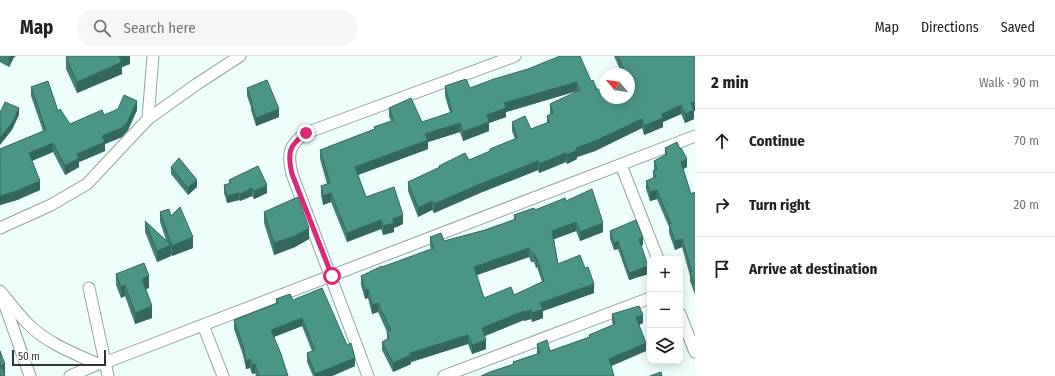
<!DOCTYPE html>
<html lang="en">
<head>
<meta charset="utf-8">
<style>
	:root { --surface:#fff; --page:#f6f6f6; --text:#202124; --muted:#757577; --line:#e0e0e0 }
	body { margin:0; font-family:"Fira Sans Condensed",sans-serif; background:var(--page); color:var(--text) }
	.controls { position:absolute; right:12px; bottom:12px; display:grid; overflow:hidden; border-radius:8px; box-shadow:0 2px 10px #0003 }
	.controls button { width:36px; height:36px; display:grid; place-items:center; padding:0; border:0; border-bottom:1px solid var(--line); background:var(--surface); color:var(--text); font:20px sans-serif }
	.compass { position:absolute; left:599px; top:12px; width:36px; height:36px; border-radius:50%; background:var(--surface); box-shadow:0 2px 10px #0003; rotate:299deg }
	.scale { position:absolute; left:12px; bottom:10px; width:94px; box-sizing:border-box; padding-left:4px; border:2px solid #303634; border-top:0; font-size:11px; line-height:14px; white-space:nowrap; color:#303634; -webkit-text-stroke:3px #fff; paint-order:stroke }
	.stop { position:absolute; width:12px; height:12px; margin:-9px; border:3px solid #db2777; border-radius:50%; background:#fff }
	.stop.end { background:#db2777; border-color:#fff; box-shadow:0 1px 4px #0008 }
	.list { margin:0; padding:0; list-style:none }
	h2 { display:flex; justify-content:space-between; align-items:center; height:52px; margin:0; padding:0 16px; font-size:17px }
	h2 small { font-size:13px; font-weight:400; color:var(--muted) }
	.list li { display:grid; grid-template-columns:26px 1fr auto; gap:12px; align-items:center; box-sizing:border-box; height:64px; padding:0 16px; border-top:1px solid var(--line) }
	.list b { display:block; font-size:15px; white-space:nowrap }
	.list em { font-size:13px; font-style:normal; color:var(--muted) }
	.icon { flex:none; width:22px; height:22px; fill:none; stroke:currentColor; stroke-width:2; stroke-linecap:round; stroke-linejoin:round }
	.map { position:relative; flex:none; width:695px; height:320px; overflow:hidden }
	header { display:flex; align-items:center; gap:24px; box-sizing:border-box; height:56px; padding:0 20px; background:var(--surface); border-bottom:1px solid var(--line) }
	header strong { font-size:19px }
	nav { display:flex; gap:22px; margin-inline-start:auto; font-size:14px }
	.search { width:280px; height:36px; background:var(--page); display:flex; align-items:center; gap:10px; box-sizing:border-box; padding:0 14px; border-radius:16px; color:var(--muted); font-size:15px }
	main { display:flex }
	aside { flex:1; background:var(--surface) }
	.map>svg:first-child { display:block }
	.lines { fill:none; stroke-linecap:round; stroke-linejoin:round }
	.minor-casing { stroke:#93a29e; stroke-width:13 }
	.minor { stroke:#fff; stroke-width:11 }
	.wall { fill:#408074; fill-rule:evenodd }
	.shaded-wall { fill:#34685e }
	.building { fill:#4b9587; stroke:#34685e; fill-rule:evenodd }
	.route { stroke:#db2777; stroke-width:5 }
</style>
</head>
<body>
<header>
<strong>Map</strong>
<div class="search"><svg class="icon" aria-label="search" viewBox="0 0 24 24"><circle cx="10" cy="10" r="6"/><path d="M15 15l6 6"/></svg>Search here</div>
<nav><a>Map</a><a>Directions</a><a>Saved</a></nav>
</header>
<main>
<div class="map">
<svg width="695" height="320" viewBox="0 0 695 320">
	<rect width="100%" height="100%" fill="#eefffb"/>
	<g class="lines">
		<g class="minor-casing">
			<g id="minor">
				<polyline points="148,63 197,28 240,0"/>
				<polyline points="621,109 658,203"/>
				<polyline points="0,172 51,149 87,128 148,63 153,0"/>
				<polyline points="89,232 108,320"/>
				<path d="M 0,235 C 9,246 18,258 28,268 C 47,287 73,297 98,308"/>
				<polyline points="2,241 30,320"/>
				<polyline points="680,258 695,296"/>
				<polyline points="203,269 223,320"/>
				<polyline points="70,320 98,308 104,307 695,80"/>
				<path d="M 368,320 L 292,118 C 287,97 289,89 306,77 L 515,0"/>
				<polyline points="444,320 650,242"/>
			</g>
		</g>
		<use href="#minor" class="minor"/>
	</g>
	<g class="wall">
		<polygon points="0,0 16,0 14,1 9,11 0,6"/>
		<polygon points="130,0 130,8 122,11 122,18 77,37 66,13 66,1"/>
		<polygon points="614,0 695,0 695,55 694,55 694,63 685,67 681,58 663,66 663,71 644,79 642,72 595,95 577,101 577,103 567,108 566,106 539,117 538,114 480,137 434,157 432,154 418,161 408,135 408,126 439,112 439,110 469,104 490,96 490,93 515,83 512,75 512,66 531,73 547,67 547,60 550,58 550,48 577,36 577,35 506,56 506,61 489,67 489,75 463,85 460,76 428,86 428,93 358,119 366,141 403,168 394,172 394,176 383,179 381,173 347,186 331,146 323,149 321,139 321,130 327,128 320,103 320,94 374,73 374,71 391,65 389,61 389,52 422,66 450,57 445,40 445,30 470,32 591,25 605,42 629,18 622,18"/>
		<polygon points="31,31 58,55 70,68 104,59 137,54 128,74 122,81 105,88 105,95 79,106 79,111 65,119 53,96 32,105 40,134 17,144 0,149 0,93 43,75 31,40"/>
		<polygon points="247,32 279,61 256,70 251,54 251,51 247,40"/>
		<polygon points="665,92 687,111 683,113 691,138 695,138 695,239 690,225 690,220 682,191 675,194 669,177 669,171 657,143 650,145 646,133 646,125 653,122 653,115 654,115 654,105 665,99"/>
		<polygon points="171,111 197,131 188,139 171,118"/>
		<polygon points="229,124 267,137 254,143 252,140 240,145 239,144 227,147 224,137 224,129 229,128"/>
		<path d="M 566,145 L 603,176 L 580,185 L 576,175 L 554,183 L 558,208 L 594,237 L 543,255 L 543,262 L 532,266 L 531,263 L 524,265 L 524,264 L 485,280 L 486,293 L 472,298 L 468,288 L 411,306 L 411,308 L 393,316 L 382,294 L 382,286 L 387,283 L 387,276 L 378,256 L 372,258 L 368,242 L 365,243 L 361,229 L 361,220 L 431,193 L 430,190 L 430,181 L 444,185 L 485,174 L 514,164 L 514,159 L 535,154 ZM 529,201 L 531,206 L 534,206 L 536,212 L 537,211 L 542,226 L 514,239 L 484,242 L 477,219 Z"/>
		<polygon points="160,156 171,160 193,192 172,200 171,198 171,200 157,206 145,176 145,165 166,184 160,166"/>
		<polygon points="264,156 309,183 295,191 274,199 264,167"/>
		<polygon points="610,175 643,189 641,190 648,218 629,224 618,193 614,194 610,183"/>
		<polygon points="116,218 149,232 146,233 152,262 135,268 125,240 121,242 116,229"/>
		<polygon points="276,243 293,244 355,310 332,320 313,320 307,306 307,297 312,295 302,270 274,281 288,320 256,320 255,317 252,318 250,312 246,313 243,299 234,273 234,264 276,247"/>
		<polygon points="612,258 643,267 639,269 646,295 611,310 513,309 513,306 537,298 537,288 550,295 589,281 589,279 613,269 612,266"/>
	</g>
	<g class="shaded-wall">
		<polygon points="10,0 16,0 14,1 9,11 9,1"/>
		<polygon points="121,0 130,0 130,8 122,11 122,18 77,37 77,26"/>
		<polygon points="577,26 577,35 506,56 506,61 489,67 489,75 463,85 463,76 504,47"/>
		<polygon points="137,45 137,54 128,74 122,81 105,88 105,95 79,106 79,111 65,119 65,110 77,98"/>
		<polygon points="695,46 695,55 694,55 694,63 685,67 685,58 691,47"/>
		<polygon points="681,49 681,58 663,66 663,71 644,79 644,70 662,58"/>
		<polygon points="19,52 19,59 12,74 0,89 0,82"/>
		<polygon points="279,53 279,61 256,70 256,62"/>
		<polygon points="642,63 642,72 595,95 577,101 577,103 567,108 567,99 576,92"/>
		<polygon points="460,67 460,76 428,86 428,93 355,120 355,111 425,78"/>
		<polygon points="53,87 53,96 29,106 29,97"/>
		<polygon points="566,97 566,106 539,117 539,108"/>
		<polygon points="687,103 687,111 681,114 681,106"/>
		<polygon points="538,105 538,114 480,137 434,157 434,148 480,128"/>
		<polygon points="197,124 197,131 188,139 188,132"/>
		<polygon points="40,125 40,134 17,144 0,149 0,140"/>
		<polygon points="267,129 267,137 254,143 254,135"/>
		<polygon points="252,132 252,140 240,145 240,138"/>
		<polygon points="657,134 657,143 650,145 650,136"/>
		<polygon points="239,137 239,144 227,147 227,140"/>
		<polygon points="331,137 331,146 323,149 323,140"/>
		<polygon points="432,145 432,154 418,161 418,152"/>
		<polygon points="403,159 403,168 394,172 394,176 383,179 383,170 393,163"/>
		<polygon points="381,164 381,173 347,186 347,177"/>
		<polygon points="576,166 576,175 552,184 552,175"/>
		<polygon points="603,167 603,176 580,185 580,176"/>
		<polygon points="309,172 309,183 295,191 274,199 274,187"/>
		<polygon points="193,181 193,192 172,200 172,190"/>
		<polygon points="643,182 643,189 639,191 639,183"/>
		<polygon points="682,183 682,191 675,194 675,185"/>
		<polygon points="618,185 618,193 614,194 614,187"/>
		<polygon points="171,189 171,200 157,206 157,195"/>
		<polygon points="529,192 529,201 474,220 474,211"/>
		<polygon points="537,202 537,211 536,212 536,203"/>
		<polygon points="648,210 648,218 629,224 629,217"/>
		<polygon points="149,220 149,232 142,234 142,223"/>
		<polygon points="594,228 594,237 543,255 543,262 532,266 532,257 540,247"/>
		<polygon points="125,229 125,240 121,242 121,231"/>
		<polygon points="368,233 368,242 365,243 365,234"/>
		<polygon points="378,247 378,256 372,258 372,249"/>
		<polygon points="152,250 152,262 135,268 135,257"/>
		<polygon points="531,254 531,263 524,265 524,256"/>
		<polygon points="524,255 524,264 482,281 482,272"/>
		<polygon points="643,259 643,267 636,270 636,261"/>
		<polygon points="302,262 302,270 271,282 271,274"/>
		<polygon points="468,279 468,288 411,306 411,308 393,316 393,307 410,297"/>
		<polygon points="486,284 486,293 472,298 472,289"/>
		<polygon points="646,287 646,295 609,311 609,303"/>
		<polygon points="355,302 355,310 332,320 315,320 315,318"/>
		<polygon points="250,303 250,312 246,313 246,305"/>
		<polygon points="5,308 5,318 1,320 1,309"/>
		<polygon points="255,308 255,317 252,318 252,309"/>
	</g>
	<g class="building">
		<polygon points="69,0 121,0 119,1 122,6 77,26 66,1"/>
		<polygon points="560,0 580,0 591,25 593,24 597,34 605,30 605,42 629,42 629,18 626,18 618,0 695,0 695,46 691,47 694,54 685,58 681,49 662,58 663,62 644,70 642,63 595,85 576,92 577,94 567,99 566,97 539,108 538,105 480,128 434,148 432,145 418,152 408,126 440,111 439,110 465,97 469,104 490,95 490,93 517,82 512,66 525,60 531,73 549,66 547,60 553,57 550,48 580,34 577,26 504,47 506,52 487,59 489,66 463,76 460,67 425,78 428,84 355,111 366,141 394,131 403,159 393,163 394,167 383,170 381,164 347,177 331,137 323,140 321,130 330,127 320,94 375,73 374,71 394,64 389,52 411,42 422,66 452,56 445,30 466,23 470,32 494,23 528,13"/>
		<polygon points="267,24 279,53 256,62 251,46 252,46 247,32"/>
		<polygon points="48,25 58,55 60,53 70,68 102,54 104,59 118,53 124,39 137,45 128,65 122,72 102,80 105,86 77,98 79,102 65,110 53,87 29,97 40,125 17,135 0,140 0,106 1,106 0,105 0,93 46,74 31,31"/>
		<polygon points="5,46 19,52 12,67 0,82 0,55 1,55"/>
		<polygon points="677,86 680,93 681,92 687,103 681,106 691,138 694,136 695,138 695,230 690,216 692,216 682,183 675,185 669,168 671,168 657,134 650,136 646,125 656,121 653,115 657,113 654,105 667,98 665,92"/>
		<polygon points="179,102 197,124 188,132 171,111"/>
		<polygon points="258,110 267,129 254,135 252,132 240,138 239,137 227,140 224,129 231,127 229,124"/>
		<path d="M 592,133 L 603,167 L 580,176 L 576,166 L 552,175 L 558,208 L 580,199 L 585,212 L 588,211 L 594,228 L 540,247 L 543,253 L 532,257 L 531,254 L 524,256 L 524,255 L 482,272 L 486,284 L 472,289 L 468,279 L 410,297 L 411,299 L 393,307 L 382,286 L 389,282 L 387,276 L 391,274 L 378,247 L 372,249 L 368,233 L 365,234 L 361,220 L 382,210 L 382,211 L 434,192 L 430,181 L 441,177 L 444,185 L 485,174 L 516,163 L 514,159 L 534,152 L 535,154 L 565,142 L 566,145 ZM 529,192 L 531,197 L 534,197 L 536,203 L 537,202 L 544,225 L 514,239 L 511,231 L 484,242 L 474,211 Z"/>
		<polygon points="298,141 309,172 295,180 274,187 264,156"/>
		<polygon points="180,151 193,181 172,190 160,156 169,153 171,160"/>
		<polygon points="636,164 643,182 639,183 648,210 629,217 618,185 614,187 610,175"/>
		<polygon points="145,165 171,189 157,195"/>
		<polygon points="144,207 149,220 142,223 152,250 135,257 125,229 121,231 116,218"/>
		<polygon points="322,232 347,289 351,287 355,302 315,318 307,297 315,294 302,262 271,274 281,298 288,320 259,320 255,308 252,309 250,303 246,305 243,290 234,264 278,247 276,243 290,238 293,244"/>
		<polygon points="639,250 643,259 636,261 646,287 609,303 614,320 481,320 490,316 514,308 513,306 540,297 537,288 547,284 550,295 590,281 589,279 615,268 612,258"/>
		<polygon points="0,295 5,308 1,309 5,319 4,320 0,320"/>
		<polygon points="661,316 662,320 650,320"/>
	</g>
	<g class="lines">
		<path class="route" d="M 306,77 C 289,89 287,97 292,118 L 332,220"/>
	</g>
</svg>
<div class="controls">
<button>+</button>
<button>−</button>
<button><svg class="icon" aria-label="layers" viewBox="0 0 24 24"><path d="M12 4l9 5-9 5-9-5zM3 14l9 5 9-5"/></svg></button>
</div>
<svg class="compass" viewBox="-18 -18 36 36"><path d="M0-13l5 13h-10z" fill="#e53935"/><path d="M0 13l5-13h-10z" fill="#757577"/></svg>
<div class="scale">50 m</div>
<div class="stop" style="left:332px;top:220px"></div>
<div class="stop end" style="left:306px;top:77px"></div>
</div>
<aside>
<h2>2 min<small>Walk · 90 m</small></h2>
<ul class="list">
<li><svg class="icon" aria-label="ahead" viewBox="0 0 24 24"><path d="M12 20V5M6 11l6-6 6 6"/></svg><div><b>Continue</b></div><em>70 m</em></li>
<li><svg class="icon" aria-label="right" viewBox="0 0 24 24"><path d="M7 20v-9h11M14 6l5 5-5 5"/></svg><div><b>Turn right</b></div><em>20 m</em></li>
<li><svg class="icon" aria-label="arrive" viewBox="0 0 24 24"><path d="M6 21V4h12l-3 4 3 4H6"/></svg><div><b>Arrive at destination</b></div></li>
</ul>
</aside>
</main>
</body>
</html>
